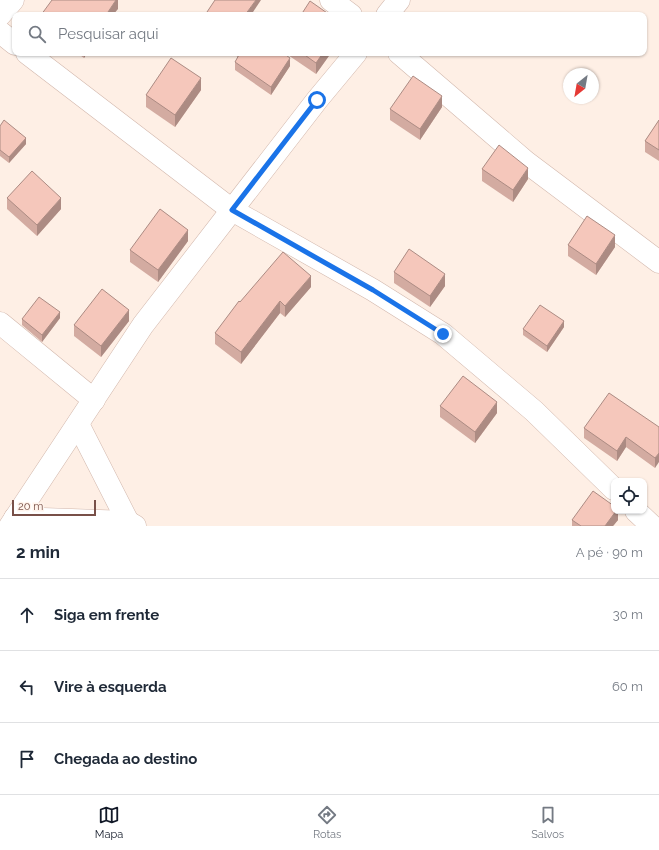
<!DOCTYPE html>
<html lang="pt">
<head>
<meta charset="utf-8">
<style>
	:root { --surface:#fff; --page:#f6f6f7; --text:#1f2937; --muted:#747a83; --line:#e0e1e3; --accent:#111827 }
	body { margin:0; font-family:Raleway,sans-serif; background:var(--page); color:var(--text) }
	.controls { position:absolute; right:12px; bottom:12px; display:grid; overflow:hidden; border-radius:8px; box-shadow:0 1px 3px #0004 }
	.controls button { width:36px; height:36px; display:grid; place-items:center; padding:0; border:0; border-bottom:1px solid var(--line); background:var(--surface); color:var(--text); font:20px sans-serif }
	.compass { position:absolute; left:563px; top:68px; width:36px; height:36px; border-radius:50%; background:var(--surface); box-shadow:0 1px 3px #0004; rotate:211deg }
	.scale { position:absolute; left:12px; bottom:10px; width:84px; box-sizing:border-box; padding-left:4px; border:2px solid #785048; border-top:0; font-size:11px; line-height:14px; white-space:nowrap; color:#785048; -webkit-text-stroke:3px #fff4ec; paint-order:stroke }
	.stop { position:absolute; width:12px; height:12px; margin:-9px; border:3px solid #1a73e8; border-radius:50%; background:#fff }
	.stop.end { background:#1a73e8; border-color:#fff; box-shadow:0 1px 4px #0008 }
	.list { margin:0; padding:0; list-style:none }
	h2 { display:flex; justify-content:space-between; align-items:center; height:52px; margin:0; padding:0 16px; font-size:17px }
	h2 small { font-size:13px; font-weight:400; color:var(--muted) }
	.list li { display:grid; grid-template-columns:26px 1fr auto; gap:12px; align-items:center; box-sizing:border-box; height:72px; padding:0 16px; border-top:1px solid var(--line) }
	.list b { display:block; font-size:15px; white-space:nowrap }
	.list em { font-size:13px; font-style:normal; color:var(--muted) }
	.icon { flex:none; width:22px; height:22px; fill:none; stroke:currentColor; stroke-width:2; stroke-linecap:round; stroke-linejoin:round }
	.map { position:relative; flex:none; width:659px; height:526px; overflow:hidden }
	.search { position:absolute; background:var(--surface); box-shadow:0 1px 3px #0004; left:12px; right:12px; top:12px; height:44px; display:flex; align-items:center; gap:10px; box-sizing:border-box; padding:0 14px; border-radius:8px; color:var(--muted); font-size:15px }
	.sheet { height:268px; background:var(--surface) }
	nav { display:flex; justify-content:space-around; align-items:center; box-sizing:border-box; height:56px; border-top:1px solid var(--line); background:var(--surface); font-size:11px; color:var(--muted) }
	nav a { display:grid; justify-items:center; gap:2px }
	nav .on { color:var(--accent) }
	.map>svg:first-child { display:block }
	.lines { fill:none; stroke-linecap:round; stroke-linejoin:round }
	.minor-casing { stroke:#d2b7ac; stroke-width:23 }
	.minor { stroke:#fff; stroke-width:22 }
	.wall { fill:#d3aba1 }
	.shaded-wall { fill:#ac8b83 }
	.building { fill:#f5c7bb; stroke:#ac8b83 }
	.route { stroke:#1a73e8; stroke-width:5 }
</style>
</head>
<body>
<div class="map">
<svg width="659" height="526" viewBox="0 0 659 526">
	<rect width="100%" height="100%" fill="#feefe5"/>
	<g class="lines">
		<g class="minor-casing">
			<g id="minor">
				<polyline points="331,0 351,15"/>
				<polyline points="0,15 13,0"/>
				<polyline points="387,15 399,0"/>
				<polyline points="0,32 15,44"/>
				<polyline points="27,53 232,210 373,290 443,334 534,411 614,489"/>
				<polyline points="399,53 526,162 659,262"/>
				<polyline points="0,323 94,400"/>
				<polyline points="78,424 128,522"/>
				<polyline points="636,511 652,526"/>
				<polyline points="15,518 128,522 135,526"/>
				<polyline points="10,526 143,325 317,100 356,53"/>
			</g>
		</g>
		<use href="#minor" class="minor"/>
	</g>
	<g class="wall">
		<polygon points="77,53 87,53 84,58"/>
		<polygon points="232,53 283,53 290,66 271,95 235,70 235,62 238,57"/>
		<polygon points="285,53 331,53 316,74"/>
		<polygon points="201,90 175,127 146,107 146,95"/>
		<polygon points="442,107 420,140 390,120 390,109"/>
		<polygon points="659,120 659,161 645,152 645,141"/>
		<polygon points="0,126 26,144 9,163 0,156"/>
		<polygon points="482,169 528,179 513,202 482,181"/>
		<polygon points="7,198 61,209 37,236 7,209"/>
		<polygon points="188,241 158,282 130,262 130,250"/>
		<polygon points="568,245 615,247 596,275 568,256"/>
		<polygon points="394,272 445,286 430,307 394,283"/>
		<polygon points="311,287 285,317 280,313 241,364 215,344 215,333 240,302"/>
		<polygon points="60,318 42,342 22,325 22,319"/>
		<polygon points="129,321 101,357 74,336 74,325"/>
		<polygon points="564,327 547,352 523,335 523,329"/>
		<polygon points="440,406 497,413 475,443 440,417"/>
		<polygon points="659,427 655,468 626,447 617,461 584,438 584,428"/>
		<polygon points="618,511 618,520 613,526 572,526 572,520"/>
	</g>
	<g class="shaded-wall">
		<polygon points="116,0 118,0 118,9 113,15 106,15"/>
		<polygon points="256,0 261,0 251,15 245,15"/>
		<polygon points="84,53 87,53 84,58"/>
		<polygon points="323,53 331,53 316,74 316,63"/>
		<polygon points="290,58 290,66 271,95 271,87"/>
		<polygon points="201,78 201,90 175,127 175,115"/>
		<polygon points="442,96 442,107 420,140 420,129"/>
		<polygon points="26,138 26,144 9,163 9,157"/>
		<polygon points="528,168 528,179 513,202 513,190"/>
		<polygon points="61,198 61,209 37,236 37,225"/>
		<polygon points="188,230 188,241 158,282 158,270"/>
		<polygon points="615,235 615,247 596,275 596,264"/>
		<polygon points="445,274 445,286 430,307 430,296"/>
		<polygon points="311,276 311,287 285,317 285,306"/>
		<polygon points="280,301 280,313 241,364 241,352"/>
		<polygon points="129,310 129,321 101,357 101,346"/>
		<polygon points="60,312 60,318 42,342 42,335"/>
		<polygon points="564,321 564,327 547,352 547,346"/>
		<polygon points="497,402 497,413 475,443 475,432"/>
		<polygon points="626,437 626,447 617,461 617,451"/>
		<polygon points="659,453 659,462 655,468 655,458"/>
		<polygon points="616,511 618,511 618,520 613,526 605,526"/>
	</g>
	<g class="building">
		<polygon points="52,0 116,0 106,15 41,15"/>
		<polygon points="215,0 256,0 245,15 205,15"/>
		<polygon points="310,1 330,15 301,15"/>
		<polygon points="240,53 283,53 290,58 271,87 235,62"/>
		<polygon points="302,53 323,53 316,63"/>
		<polygon points="171,58 201,78 175,115 146,95"/>
		<polygon points="413,76 442,96 420,129 390,109"/>
		<polygon points="4,120 26,138 9,157 0,150 0,126"/>
		<polygon points="659,120 659,150 645,141"/>
		<polygon points="499,145 528,168 513,190 482,169"/>
		<polygon points="32,171 61,198 37,225 7,198"/>
		<polygon points="160,209 188,230 158,270 130,250"/>
		<polygon points="587,216 615,235 596,264 568,245"/>
		<polygon points="409,249 445,274 430,296 394,272"/>
		<polygon points="283,252 311,276 285,306 280,301 241,352 215,333 239,301 240,302"/>
		<polygon points="102,289 129,310 101,346 74,325"/>
		<polygon points="39,297 60,312 42,335 22,319"/>
		<polygon points="540,305 564,321 547,346 523,329"/>
		<polygon points="463,376 497,402 475,432 440,406"/>
		<polygon points="609,393 659,427 659,453 655,458 626,437 617,451 584,428"/>
		<polygon points="593,491 614,506 614,511 616,511 605,526 581,526 572,520"/>
	</g>
	<g class="lines">
		<polyline class="route" points="317,100 232,210 373,290 443,334"/>
	</g>
</svg>
<div class="controls">
<button><svg class="icon" aria-label="locate" viewBox="0 0 24 24"><circle cx="12" cy="12" r="6"/><path d="M12 2v4M12 18v4M2 12h4M18 12h4"/></svg></button>
</div>
<svg class="compass" viewBox="-18 -18 36 36"><path d="M0-13l5 13h-10z" fill="#e53935"/><path d="M0 13l5-13h-10z" fill="#747a83"/></svg>
<div class="scale">20 m</div>
<div class="stop" style="left:317px;top:100px"></div>
<div class="stop end" style="left:443px;top:334px"></div>
<div class="search"><svg class="icon" aria-label="search" viewBox="0 0 24 24"><circle cx="10" cy="10" r="6"/><path d="M15 15l6 6"/></svg>Pesquisar aqui</div>
</div>
<section class="sheet">
<h2>2 min<small>A pé · 90 m</small></h2>
<ul class="list">
<li><svg class="icon" aria-label="ahead" viewBox="0 0 24 24"><path d="M12 20V5M6 11l6-6 6 6"/></svg><div><b>Siga em frente</b></div><em>30 m</em></li>
<li><svg class="icon" aria-label="left" viewBox="0 0 24 24"><path d="M17 20v-9H6M10 6l-5 5 5 5"/></svg><div><b>Vire à esquerda</b></div><em>60 m</em></li>
<li><svg class="icon" aria-label="arrive" viewBox="0 0 24 24"><path d="M6 21V4h12l-3 4 3 4H6"/></svg><div><b>Chegada ao destino</b></div></li>
</ul>
</section>
<nav>
<a class="on"><svg class="icon" aria-label="map" viewBox="0 0 24 24"><path d="M3 6l6-2 6 2 6-2v14l-6 2-6-2-6 2zM9 4v14M15 6v14"/></svg>Mapa</a>
<a><svg class="icon" aria-label="directions" viewBox="0 0 24 24"><path d="M12 3l9 9-9 9-9-9zM9 14v-3h6M13 9l2 2-2 2"/></svg>Rotas</a>
<a><svg class="icon" aria-label="saved" viewBox="0 0 24 24"><path d="M7 4h10v16l-5-4-5 4z"/></svg>Salvos</a>
</nav>
</body>
</html>
